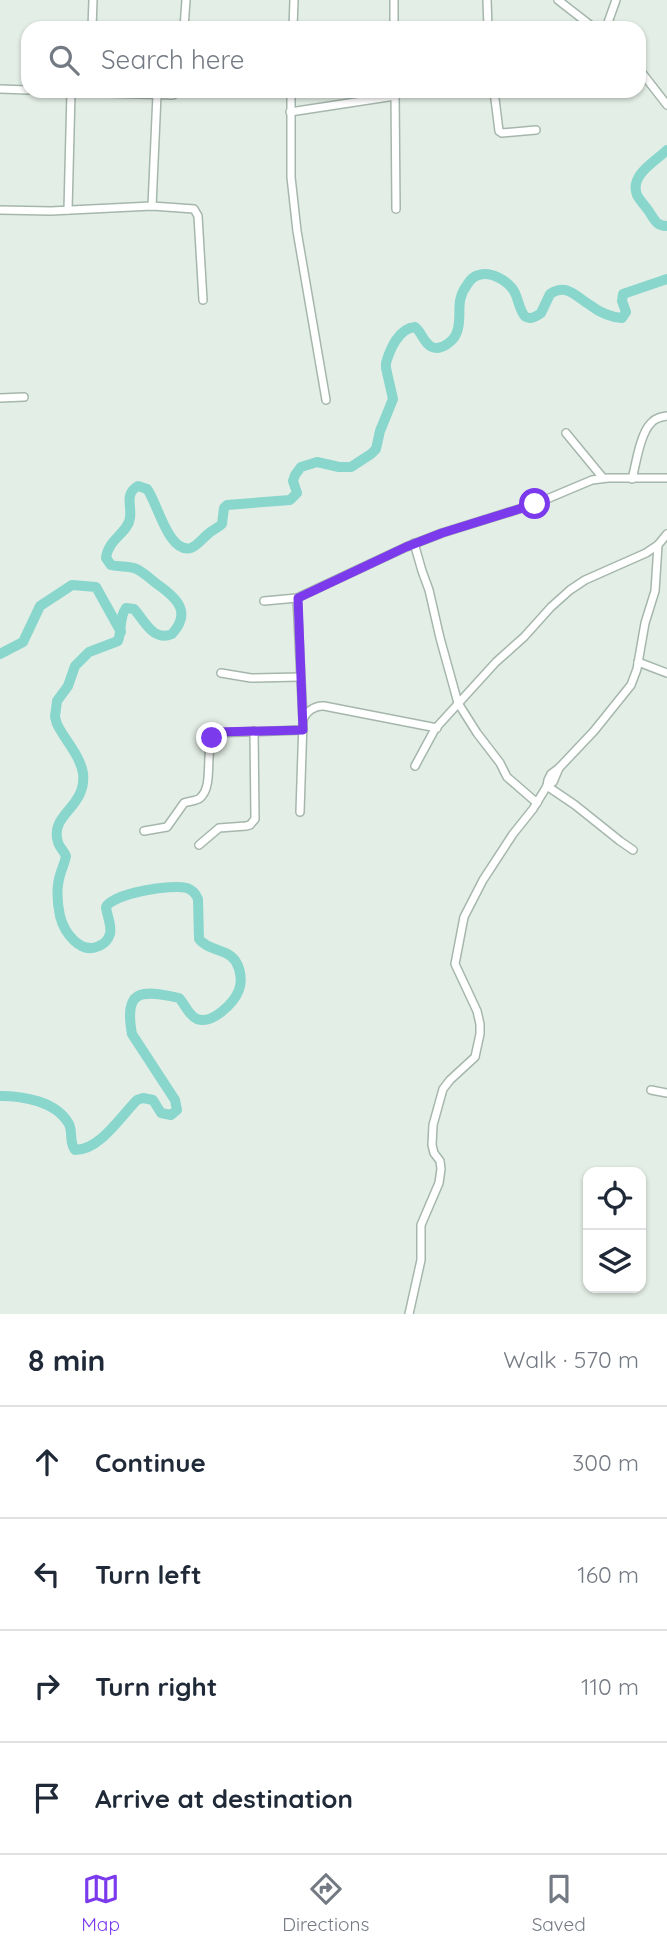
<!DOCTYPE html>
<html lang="en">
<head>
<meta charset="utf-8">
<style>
	:root { --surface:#fff; --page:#f2f2f3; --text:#1f2937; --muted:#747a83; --line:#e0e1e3; --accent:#7c3aed }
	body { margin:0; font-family:Quicksand,sans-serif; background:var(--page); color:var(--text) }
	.controls { position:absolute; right:21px; bottom:21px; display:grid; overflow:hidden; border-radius:14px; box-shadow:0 2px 5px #0004 }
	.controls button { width:63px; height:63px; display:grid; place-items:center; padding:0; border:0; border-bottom:2px solid var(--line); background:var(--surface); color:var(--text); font:35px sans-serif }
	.stop { position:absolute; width:21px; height:21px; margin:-16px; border:5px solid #7c3aed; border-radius:50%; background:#fff }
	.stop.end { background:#7c3aed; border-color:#fff; box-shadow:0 2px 7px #0008 }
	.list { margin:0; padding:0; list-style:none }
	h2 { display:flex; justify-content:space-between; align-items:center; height:91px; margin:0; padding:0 28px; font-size:30px }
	h2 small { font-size:23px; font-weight:400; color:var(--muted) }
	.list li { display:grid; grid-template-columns:46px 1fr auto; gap:21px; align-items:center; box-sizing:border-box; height:112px; padding:0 28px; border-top:2px solid var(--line) }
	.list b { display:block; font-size:26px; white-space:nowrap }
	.list em { font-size:23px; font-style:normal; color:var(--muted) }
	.icon { flex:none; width:38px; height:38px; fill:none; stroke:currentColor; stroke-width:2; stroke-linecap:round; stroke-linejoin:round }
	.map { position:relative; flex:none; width:667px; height:1314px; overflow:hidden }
	.search { position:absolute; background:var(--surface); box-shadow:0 2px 5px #0004; left:21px; right:21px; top:21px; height:77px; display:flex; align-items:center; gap:18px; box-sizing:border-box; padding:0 24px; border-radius:21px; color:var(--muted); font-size:26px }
	.sheet { height:539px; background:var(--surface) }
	nav { display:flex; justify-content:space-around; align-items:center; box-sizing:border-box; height:98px; border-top:2px solid var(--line); background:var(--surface); font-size:19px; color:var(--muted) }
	nav a { display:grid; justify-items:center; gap:4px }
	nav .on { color:var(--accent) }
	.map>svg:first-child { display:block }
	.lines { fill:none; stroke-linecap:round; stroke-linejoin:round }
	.river { stroke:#89d6cc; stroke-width:10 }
	.minor-casing { stroke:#a5b7ac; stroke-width:10 }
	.minor { stroke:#fff; stroke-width:7 }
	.route { stroke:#7c3aed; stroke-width:9 }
</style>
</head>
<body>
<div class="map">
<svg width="667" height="1314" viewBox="0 0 667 1314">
	<rect width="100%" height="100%" fill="#e3eee6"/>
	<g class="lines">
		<g class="river">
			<path d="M 667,150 C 656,161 629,175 637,195 C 640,201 647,208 650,213 C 655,221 657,226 667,226"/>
			<polyline points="0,654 23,642 40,606 72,585 96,587 121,632"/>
			<path d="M 0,1096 C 23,1096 56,1101 69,1124 C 73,1133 69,1142 75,1150 C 100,1150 121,1116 137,1100 L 143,1098 L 153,1100 L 161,1113 L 171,1115 L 177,1110 L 175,1100 L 132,1034 C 124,990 140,989 179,998 C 185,1004 188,1015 197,1019 C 212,1025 234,1003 239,990 C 242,982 241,970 236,962 C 229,949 208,951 199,939 L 198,899 C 196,894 193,890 187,888 C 171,884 114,893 106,907 C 107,916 112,925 110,934 C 108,940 104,944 99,946 C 80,955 64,932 60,916 C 57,902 56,886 61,872 C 63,866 65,862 66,856 C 64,851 59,847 58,842 C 49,814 87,808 83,773 C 80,755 64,739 57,724 L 55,717 L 57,701 L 68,686 L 75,666 L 89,652 L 118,641 C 122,631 119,617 126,608 L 134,609 C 145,621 153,642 172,634 C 192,612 177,598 157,584 C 150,579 143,571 134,568 C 127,566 119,567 111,565 L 106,558 C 108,539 128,533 130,518 C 132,505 124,494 138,486 L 147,489 C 157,501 168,554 191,548 C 198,545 203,538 208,534 C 212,530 218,528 222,524 L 224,508 L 227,505 L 290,500 L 297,493 L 293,481 L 295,475 L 301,467 L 317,462 L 339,467 L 351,467 L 371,454 L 376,449 L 380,431 L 393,399 L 386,368 L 386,363 C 390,349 399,328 415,327 C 422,332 423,343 432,347 C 441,351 454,341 457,332 C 463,316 454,302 467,285 C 470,280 473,276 479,275 C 491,271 509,281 515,293 C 521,306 521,328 541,313 L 550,294 C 567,283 575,296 590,305 C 599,312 610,317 622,318 L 626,312 L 622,301 L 623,294 L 667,279"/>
		</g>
		<g class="minor-casing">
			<g id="minor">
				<polyline points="394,0 394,28"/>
				<polyline points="487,0 488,28"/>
				<polyline points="558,0 594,28"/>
				<polyline points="92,28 93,0"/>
				<polyline points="184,28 186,0"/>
				<polyline points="293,28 294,0"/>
				<polyline points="606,28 616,0"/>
				<polyline points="639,69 667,105"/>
				<polyline points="0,89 28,90"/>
				<polyline points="43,91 173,95 180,91"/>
				<polyline points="291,91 291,177 297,231 326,400"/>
				<polyline points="395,91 396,209"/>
				<polyline points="494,91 499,131 502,133 536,130"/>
				<polyline points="290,112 395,96"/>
				<polyline points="152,206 157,95"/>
				<polyline points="0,210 51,211 152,206 194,209 198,216 203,300"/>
				<polyline points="68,210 71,92"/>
				<polyline points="0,398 24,397"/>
				<polyline points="566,433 603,478"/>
				<path d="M 632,479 C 636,464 640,434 651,423 C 655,418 661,417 667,416"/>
				<polyline points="414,543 422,571 429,590 440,638 458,703 477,733 500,763 507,777 537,803"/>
				<polyline points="297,598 303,720"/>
				<polyline points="264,601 297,598 406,547 442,533 535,504 592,480 608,478 667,478"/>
				<polyline points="638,662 667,673"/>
				<polyline points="221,673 251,678 300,677"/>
				<polyline points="415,766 435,729 496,662 524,637 551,607 570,590 585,580 646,553 658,545 667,534"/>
				<polyline points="547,786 548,780 551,774 559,768 594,731 631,685 637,669 645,623 655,591 658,545"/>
				<polyline points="547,786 575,805 620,841 633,850"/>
				<path d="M 300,812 L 303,721 C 305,712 315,705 324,706 L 437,728"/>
				<path d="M 144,831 L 167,827 L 184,803 C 189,801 197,801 200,798 C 215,785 203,752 215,733 L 303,730"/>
				<polyline points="199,845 219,828 246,826 250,825 255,819 254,731"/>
				<polyline points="651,1090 667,1093"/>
				<polyline points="409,1314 421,1260 421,1225 439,1183 441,1169 440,1161 434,1153 432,1145 433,1125 443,1089 450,1080 475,1057 480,1034 480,1024 477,1011 455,964 464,917 483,880 513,834 533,809 547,786 553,782 559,768"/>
			</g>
		</g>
		<use href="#minor" class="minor"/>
	</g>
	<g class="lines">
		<polyline class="route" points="212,738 218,732 303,730 298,598 406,547 442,533 535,504"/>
	</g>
</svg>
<div class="controls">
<button><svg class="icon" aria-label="locate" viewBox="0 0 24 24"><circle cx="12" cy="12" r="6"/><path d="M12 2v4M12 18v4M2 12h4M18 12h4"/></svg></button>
<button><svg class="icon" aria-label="layers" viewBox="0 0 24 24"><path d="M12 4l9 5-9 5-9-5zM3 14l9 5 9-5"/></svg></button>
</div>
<div class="stop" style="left:535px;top:504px"></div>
<div class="stop end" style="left:212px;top:738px"></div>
<div class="search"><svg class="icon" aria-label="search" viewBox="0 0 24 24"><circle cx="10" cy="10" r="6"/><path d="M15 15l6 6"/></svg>Search here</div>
</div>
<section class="sheet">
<h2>8 min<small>Walk · 570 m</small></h2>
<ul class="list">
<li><svg class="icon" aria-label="ahead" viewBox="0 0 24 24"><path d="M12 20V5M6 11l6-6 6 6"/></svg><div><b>Continue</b></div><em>300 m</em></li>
<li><svg class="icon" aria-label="left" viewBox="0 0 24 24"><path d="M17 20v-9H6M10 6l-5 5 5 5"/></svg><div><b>Turn left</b></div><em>160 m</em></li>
<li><svg class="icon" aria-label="right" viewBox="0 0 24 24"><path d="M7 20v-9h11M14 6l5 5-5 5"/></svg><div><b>Turn right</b></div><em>110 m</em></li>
<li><svg class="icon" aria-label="arrive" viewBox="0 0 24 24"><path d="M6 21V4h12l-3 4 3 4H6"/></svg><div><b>Arrive at destination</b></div></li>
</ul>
</section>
<nav>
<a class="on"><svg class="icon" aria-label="map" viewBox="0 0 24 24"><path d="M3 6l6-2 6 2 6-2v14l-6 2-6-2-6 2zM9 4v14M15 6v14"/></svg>Map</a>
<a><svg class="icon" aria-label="directions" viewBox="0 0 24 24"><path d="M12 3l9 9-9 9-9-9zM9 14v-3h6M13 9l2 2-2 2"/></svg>Directions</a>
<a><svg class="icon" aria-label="saved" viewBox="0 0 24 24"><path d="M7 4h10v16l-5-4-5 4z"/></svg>Saved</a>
</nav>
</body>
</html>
